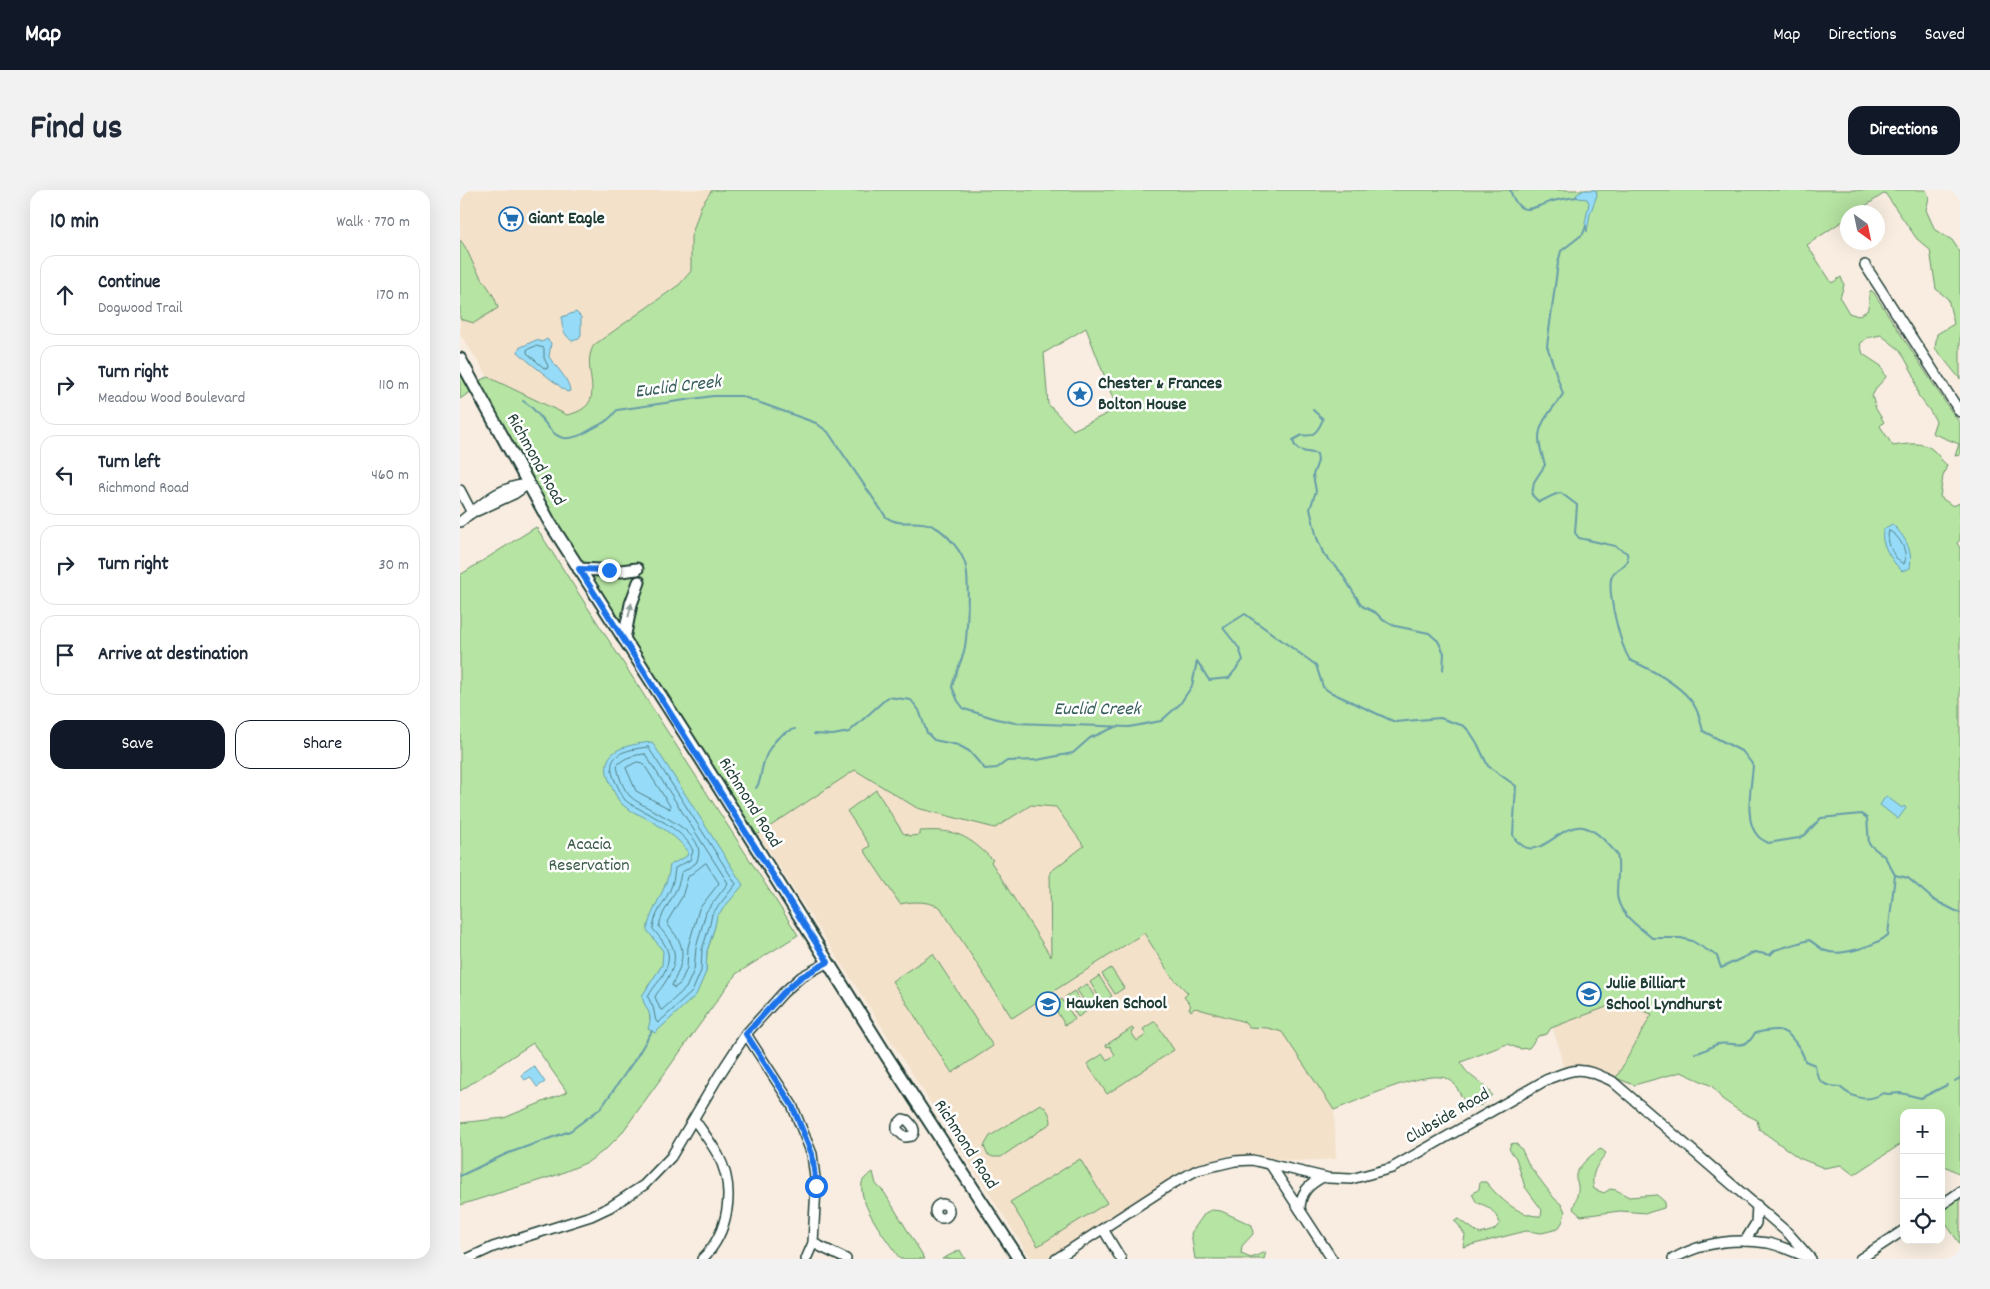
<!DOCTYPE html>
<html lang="en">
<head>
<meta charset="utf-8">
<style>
	:root { --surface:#fff; --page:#f2f2f3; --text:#1f2937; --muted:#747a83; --line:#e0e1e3; --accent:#111827 }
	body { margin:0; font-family:Dekko,sans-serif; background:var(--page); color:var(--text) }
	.controls { position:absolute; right:15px; bottom:15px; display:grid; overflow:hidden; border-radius:10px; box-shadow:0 5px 20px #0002 }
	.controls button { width:45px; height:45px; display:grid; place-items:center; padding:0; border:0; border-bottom:1px solid var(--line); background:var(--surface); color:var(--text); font:25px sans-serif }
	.compass { position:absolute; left:1380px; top:15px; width:45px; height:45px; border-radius:50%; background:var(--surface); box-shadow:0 5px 20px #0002; rotate:147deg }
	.stop { position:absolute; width:15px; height:15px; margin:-11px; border:4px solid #1a73e8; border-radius:50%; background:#fff }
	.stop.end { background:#1a73e8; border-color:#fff; box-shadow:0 1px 5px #0008 }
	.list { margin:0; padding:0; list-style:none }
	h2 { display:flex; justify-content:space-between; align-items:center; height:65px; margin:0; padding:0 20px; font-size:21px }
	h2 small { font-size:16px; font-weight:400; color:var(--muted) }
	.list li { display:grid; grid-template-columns:32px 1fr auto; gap:15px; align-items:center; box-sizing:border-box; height:80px; margin:0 10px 10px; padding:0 10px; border:1px solid var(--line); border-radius:15px }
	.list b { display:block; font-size:19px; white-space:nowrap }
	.list p { margin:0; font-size:16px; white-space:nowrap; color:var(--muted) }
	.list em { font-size:16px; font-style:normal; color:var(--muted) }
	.actions { display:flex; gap:10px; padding:15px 20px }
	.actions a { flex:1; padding:11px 0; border:1px solid var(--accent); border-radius:15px; text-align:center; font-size:18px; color:var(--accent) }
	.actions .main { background:var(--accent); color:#fff }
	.icon { flex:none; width:28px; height:28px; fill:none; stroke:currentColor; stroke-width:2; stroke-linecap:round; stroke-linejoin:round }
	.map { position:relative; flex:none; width:1500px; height:1069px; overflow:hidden; border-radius:15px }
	header { display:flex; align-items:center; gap:30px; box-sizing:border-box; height:70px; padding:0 25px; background:var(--accent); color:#fff }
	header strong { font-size:24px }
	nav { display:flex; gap:28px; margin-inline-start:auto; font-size:18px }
	.intro { display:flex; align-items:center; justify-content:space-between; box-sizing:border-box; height:120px; padding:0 30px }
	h1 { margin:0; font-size:35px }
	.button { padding:12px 22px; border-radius:15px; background:var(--accent); color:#fff; font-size:18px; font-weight:700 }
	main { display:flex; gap:30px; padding:0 30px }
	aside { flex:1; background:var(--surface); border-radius:15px; box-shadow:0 5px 20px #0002 }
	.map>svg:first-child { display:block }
	.built { fill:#f3e1ca }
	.green { fill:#b6e4a2; stroke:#6a906b; fill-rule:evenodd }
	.water { fill:#96dcf8; stroke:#669caa }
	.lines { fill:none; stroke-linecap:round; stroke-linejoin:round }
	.shore { stroke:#4f7d82; stroke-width:1 }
	.stream { stroke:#669caa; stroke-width:2 }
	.minor-casing { stroke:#1f3d34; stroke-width:12 }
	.major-casing { stroke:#1f3d34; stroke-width:15 }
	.minor { stroke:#fff; stroke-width:9 }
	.major { stroke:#fff; stroke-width:11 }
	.oneway { fill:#8f9e9a }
	.route { stroke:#1a73e8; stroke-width:6 }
	.labels { text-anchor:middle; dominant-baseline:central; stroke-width:5; stroke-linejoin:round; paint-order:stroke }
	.poi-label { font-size:18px; font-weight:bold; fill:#1f3d34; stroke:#fff; text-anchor:start }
	.street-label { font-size:18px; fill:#1f3d34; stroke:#fff }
	.park-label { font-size:18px; fill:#3d5e4a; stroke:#fff }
	.water-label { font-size:19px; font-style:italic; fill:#375d5b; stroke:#fff }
</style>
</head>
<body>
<header>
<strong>Map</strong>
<nav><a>Map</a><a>Directions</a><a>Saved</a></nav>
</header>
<div class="intro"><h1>Find us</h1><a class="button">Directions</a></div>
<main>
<aside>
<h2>10 min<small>Walk · 770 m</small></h2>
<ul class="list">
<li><svg class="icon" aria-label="ahead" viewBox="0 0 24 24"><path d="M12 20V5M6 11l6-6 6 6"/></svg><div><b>Continue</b><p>Dogwood Trail</p></div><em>170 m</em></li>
<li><svg class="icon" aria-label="right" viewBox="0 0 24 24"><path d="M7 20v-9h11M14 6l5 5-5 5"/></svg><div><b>Turn right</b><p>Meadow Wood Boulevard</p></div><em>110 m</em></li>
<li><svg class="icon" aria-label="left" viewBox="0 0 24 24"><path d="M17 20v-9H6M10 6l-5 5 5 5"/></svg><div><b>Turn left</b><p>Richmond Road</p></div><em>460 m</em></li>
<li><svg class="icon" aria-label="right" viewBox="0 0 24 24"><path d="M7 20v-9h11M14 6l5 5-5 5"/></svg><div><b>Turn right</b></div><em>30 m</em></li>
<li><svg class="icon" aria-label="arrive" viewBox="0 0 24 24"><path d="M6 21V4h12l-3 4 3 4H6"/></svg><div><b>Arrive at destination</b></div></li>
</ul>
<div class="actions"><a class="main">Save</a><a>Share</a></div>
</aside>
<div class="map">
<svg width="1500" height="1069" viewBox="0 0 1500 1069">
	<rect width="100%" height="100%" fill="#f8ede0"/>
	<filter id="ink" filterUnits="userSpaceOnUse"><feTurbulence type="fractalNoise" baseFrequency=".02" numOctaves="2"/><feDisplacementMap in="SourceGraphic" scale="10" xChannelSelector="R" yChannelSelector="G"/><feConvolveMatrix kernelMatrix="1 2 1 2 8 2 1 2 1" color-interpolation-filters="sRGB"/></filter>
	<g filter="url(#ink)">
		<g class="built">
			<polygon points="0,0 252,0 241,16 231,47 231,81 220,94 134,155 131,205 129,215 120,222 107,225 28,187 0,144"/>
			<polygon points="427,558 549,612 596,617 624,656 607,793 684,743 711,786 807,819 874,920 876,969 837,971 770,965 745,973 587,1069 571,1069 298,644"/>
			<polygon points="1223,771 1156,888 1133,877 1103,878 1099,857 1092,837 1058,819"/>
		</g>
		<g class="green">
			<path d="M 252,0 L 1466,0 L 1469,8 L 1466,20 L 1475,40 L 1492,50 L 1500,62 L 1500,189 L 1475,158 L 1477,144 L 1494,134 L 1488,109 L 1476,99 L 1470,60 L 1457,49 L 1425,3 L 1396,22 L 1388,22 L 1387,28 L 1347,55 L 1372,93 L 1381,87 L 1384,95 L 1380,108 L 1389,123 L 1398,126 L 1407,121 C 1410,114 1407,106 1411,100 L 1414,103 L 1489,218 L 1500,233 L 1500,265 L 1495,266 L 1499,254 L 1472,243 L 1476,231 L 1470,221 L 1458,205 L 1454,185 L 1440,160 L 1421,145 L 1407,148 L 1400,154 L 1403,164 L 1421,176 L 1426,187 L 1417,197 L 1412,206 L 1416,219 L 1424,232 L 1420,236 L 1433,256 C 1446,254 1463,251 1473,260 C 1479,265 1481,271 1487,275 L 1483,286 L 1480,307 L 1493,316 L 1500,313 L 1500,350 L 1497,353 L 1500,358 L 1500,984 L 1481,974 L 1481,923 L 1444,923 L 1444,952 L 1394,985 L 1381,975 L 1364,978 L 1339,968 L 1299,939 L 1297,930 L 1281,922 L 1262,909 L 1252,896 L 1221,882 L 1174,895 L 1156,888 L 1192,824 L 1157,813 L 1091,838 L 1087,844 L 1078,846 L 1069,858 L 1060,859 L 1047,854 L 1001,872 C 1005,886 1024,892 1032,905 L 1022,915 L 1013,917 C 1010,915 1007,913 1004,910 C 998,903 997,893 988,889 C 966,878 898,911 874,920 L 822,842 L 808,838 L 789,837 L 785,832 L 735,818 L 731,821 L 729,818 L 731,816 L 724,807 L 728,803 L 711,786 L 684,743 L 552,828 L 480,717 C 466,711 455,711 440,714 L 404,660 L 410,656 L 387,621 L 416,600 L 443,643 L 450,646 L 460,645 L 460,641 C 497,639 507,645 533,670 L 531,672 L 591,767 L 590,682 L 624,656 L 596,617 L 571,615 L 535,638 L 457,618 L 395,580 L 291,649 L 171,460 L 16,198 L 0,209 L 0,179 L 13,193 L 28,187 L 107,225 C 153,215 118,180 134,155 L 220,94 L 231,81 L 231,47 L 241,16 ZM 626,138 L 657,219 L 613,240 L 588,214 L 584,163 Z"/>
			<path d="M 0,50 C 8,59 10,69 16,79 C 24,93 34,102 38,118 L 14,133 L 0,129 Z"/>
			<path d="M 76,337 L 338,745 L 276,784 L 161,944 L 146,959 L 128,972 L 97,985 L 0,1015 L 0,933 L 44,928 L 107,902 L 73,853 L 0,901 L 0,385 ZM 255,736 L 247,761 L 246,782 L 190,830 L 187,797 L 195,788 L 202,775 Z"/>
			<polygon points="473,764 533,856 492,883 432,791"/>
			<polygon points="651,778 664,798 655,804 642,784"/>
			<polygon points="639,786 652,806 642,812 630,792"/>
			<polygon points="627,794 639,814 630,820 617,800"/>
			<polygon points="614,801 627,821 618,827 605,807"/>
			<polygon points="602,809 615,829 605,835 593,815"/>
			<polygon points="695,831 714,860 647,904 627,874 643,864 647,870 655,865 650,856 647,857 646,855 672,838 674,840 671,842 677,851 686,845 683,839"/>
			<path d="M 580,914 C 587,917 591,926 591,933 L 541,967 L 533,967 L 527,964 L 524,956 L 530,946 Z"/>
			<path d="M 1055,953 L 1061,958 L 1069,975 L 1094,1008 L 1102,1015 L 1105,1022 L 1103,1031 L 1098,1039 L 1082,1043 L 1066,1041 L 1003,1057 L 1005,1045 L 998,1034 L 994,1031 L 999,1029 L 1020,1044 L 1034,1040 L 1040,1033 C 1034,1021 1030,1016 1017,1013 L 1012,1004 L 1019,999 L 1020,992 L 1026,992 C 1039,1008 1059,1027 1081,1026 L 1082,1020 L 1065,997 L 1056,968 L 1049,959 L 1051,954 Z"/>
			<path d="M 1141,959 L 1146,963 C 1137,975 1130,984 1134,999 L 1144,1003 L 1150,999 L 1156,1000 L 1169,1007 L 1197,1005 L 1205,1012 L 1204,1018 L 1187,1023 L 1160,1021 L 1121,1026 L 1113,1019 C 1115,1012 1119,1002 1118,996 C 1118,992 1115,989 1116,984 C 1120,975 1132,963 1141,959 Z"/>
			<polygon points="620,969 647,1013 578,1056 550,1012"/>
			<path d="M 413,982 L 416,994 L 424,1002 L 465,1069 L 440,1069 C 428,1051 398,1015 402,993 C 403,988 409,985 413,982 Z"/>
			<polygon points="1500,1002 1500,1054 1481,1027 1481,1015"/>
			<polygon points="751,1020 761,1021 792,1035 793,1044 782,1056 781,1064 791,1068 806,1062 804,1069 735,1069 731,1043 745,1023"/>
			<polygon points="500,1060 505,1069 482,1069"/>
		</g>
		<g class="water">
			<polygon points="1124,0 1136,0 1137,5 1130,24 1127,42 1125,33 1129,13 1127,9 1118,8 1116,5"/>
			<path d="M 116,122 L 121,127 L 121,144 L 119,149 L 112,151 C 104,145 101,137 102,127 Z"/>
			<path d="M 87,149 L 91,153 L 89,167 C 96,177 109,189 110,201 L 107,202 L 69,172 L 58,162 L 59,158 L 76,150 L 82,152 Z"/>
			<path d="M 1432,334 C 1445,346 1453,360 1450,378 L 1442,381 C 1434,374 1416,349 1425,338 C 1425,338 1431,335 1432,334 Z"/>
			<path d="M 192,552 L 283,695 L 257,726 L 255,736 L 247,761 L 246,782 L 236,805 L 195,843 L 188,839 C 194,821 185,821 182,806 L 202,775 L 203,761 L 187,740 C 191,717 208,700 210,675 L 227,666 L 228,661 C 217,647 202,637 186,628 C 179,624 169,621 163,615 C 157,610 154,601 151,595 C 135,560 165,555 192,552 Z"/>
			<polygon points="1426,606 1442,618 1444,616 1446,618 1438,629 1420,615"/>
			<polygon points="74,876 85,892 77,897 70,887 65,890 61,885"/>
		</g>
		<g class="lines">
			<g class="shore">
				<polygon points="76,156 84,158 84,168 88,176 87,179 84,178 67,163 67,160"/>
				<path d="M 1429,341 C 1440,345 1449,364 1444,374 C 1435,371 1425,351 1429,341 Z"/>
				<path d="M 188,557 L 276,694 L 252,724 L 250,734 L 242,760 L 241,781 L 232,802 L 198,833 L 196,831 L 193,817 L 188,807 C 191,801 195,796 199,791 C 215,767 209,758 193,739 C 194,724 203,715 209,702 C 213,694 214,687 215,678 L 230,670 L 233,661 C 226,643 201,630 185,622 C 179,618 170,615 165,610 C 161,605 159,598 156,593 C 142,564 164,560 188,557 Z"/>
				<path d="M 185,564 L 268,693 L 246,722 L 236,758 L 234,780 L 226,798 L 202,820 L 200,819 L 195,807 C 197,802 201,799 204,794 C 220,770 217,757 199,737 C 201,719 219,704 221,683 L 236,673 C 253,641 188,622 171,607 C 163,600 158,584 157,575 C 165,567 174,565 185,564 Z"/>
				<polygon points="177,572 183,573 210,616 210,619 176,601 166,578"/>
				<path d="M 246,673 L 259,693 L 239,719 L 228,757 L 227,778 L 220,794 L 214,798 L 212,795 C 219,781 227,764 218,749 C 215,743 209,738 207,732 L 222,707 L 228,687 Z"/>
			</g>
			<g class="stream">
				<path d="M 1050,0 C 1060,29 1071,18 1093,11 C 1101,9 1109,8 1117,7"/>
				<path d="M 1126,36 L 1123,44 L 1101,61 L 1098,73 L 1087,156 L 1103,204 C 1094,218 1079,231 1079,248 C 1079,257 1083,267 1085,275 L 1074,292 L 1072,305 L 1079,312 C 1088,309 1092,304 1101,303 L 1117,315 L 1115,343 L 1119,348 L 1155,356 L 1167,363 L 1168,371 C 1163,378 1155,378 1152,386 C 1146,400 1161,457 1170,470 C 1190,479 1222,495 1234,515 C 1239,523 1241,532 1243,541 L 1283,562 L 1293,575 C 1292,594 1283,631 1298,646 C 1300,649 1305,651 1308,653 L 1339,648 L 1345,645 L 1361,628 L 1401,624 L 1407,628 L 1409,654 L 1425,667 L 1435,685"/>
				<path d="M 63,211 C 91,227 89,265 130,240 C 142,233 148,232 157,220 L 253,206 L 281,206 L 356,233 L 368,242 L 426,327 C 440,338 457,328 473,336 C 486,342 503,362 506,377 C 509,391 508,447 504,461 C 501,473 495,484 492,497 L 498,511 L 504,519 L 537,529 L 555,533 L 669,537 L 701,531 L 720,514 L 732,496 L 737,471 L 749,490 L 769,488 L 783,470 L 779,458 L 763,438 L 785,424 L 856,475 L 863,497 L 870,502 L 935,532 L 980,528 L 1004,536 L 1010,542 L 1017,553 L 1028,576 L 1056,596 L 1053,645 C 1055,651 1058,652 1063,656 C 1081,668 1102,633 1123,637 C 1137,640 1148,654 1157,664 C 1160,677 1157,689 1157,703 C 1157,723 1178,736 1192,748 L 1221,748 L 1232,751 L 1257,766 L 1261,778 L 1295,762 L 1310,765 L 1315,760 L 1349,750 C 1355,753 1360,759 1366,761 C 1381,767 1417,755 1428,745 L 1435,685 L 1448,688 L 1474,710 L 1500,723"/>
				<path d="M 853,220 L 863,229 C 859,239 854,248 842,245 L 833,250 C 836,264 845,260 857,264 L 858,271 L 853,285 L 856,301 L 850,319 L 857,348 L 864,365 L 880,381 L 902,416 L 916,423 L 923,430 L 935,436 L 969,443 L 978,451 L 984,463 L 983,480"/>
				<polyline points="354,544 373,545 389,542 428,507 451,510 459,520 467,543 474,550 498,555 509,561 525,579 537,578 547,571 577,570 613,563 630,548 655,537"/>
				<path d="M 296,598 C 301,591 300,587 302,579 C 306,561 316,543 335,539"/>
				<path d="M 1235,863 C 1244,863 1250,856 1258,854 C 1267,852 1277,856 1283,854 C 1289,853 1292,848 1295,843 C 1313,839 1324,836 1335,852 C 1340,858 1343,863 1345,871 L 1355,875 C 1357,892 1363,896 1380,897 C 1392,908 1408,913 1423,903 L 1428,904 L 1441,903 L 1461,908 L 1487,895"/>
				<polyline points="1495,891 1500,888"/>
				<polyline points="0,986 46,964 110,941 141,918 176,868 192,841"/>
			</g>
			<g class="minor-casing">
				<g id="minor">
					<polyline points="1405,75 1500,222"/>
					<polyline points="0,300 12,323"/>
					<polyline points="17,321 54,304 67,295"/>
					<path d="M 0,332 C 23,314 37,297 68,294"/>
					<polyline points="286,844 332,915 352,964 356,996 353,1053 346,1069"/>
					<path d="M 234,929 C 242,941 251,952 258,965 C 276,998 269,1043 242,1069"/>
					<path d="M 443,929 L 447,930 C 452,935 457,940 452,946 L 445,947 L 437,940 L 437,935 Z"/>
					<polyline points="810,974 872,1069"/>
					<circle cx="482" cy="1021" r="7"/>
					<polyline points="1481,1015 1500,1002"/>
					<path d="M 840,1020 C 840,1003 848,995 863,987"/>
					<polyline points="643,1039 661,1069"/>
					<polyline points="1285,1051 1296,1033 1297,1015"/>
					<polyline points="353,1053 386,1069"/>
					<polyline points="7,1069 33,1057 131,1026 150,1017 184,995 211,967 258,887 286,844 323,803 341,787 368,772"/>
					<path d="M 596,1069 L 710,995 L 737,980 L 775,971 L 792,970 L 868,988 L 891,989 L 932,978 L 1086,890 C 1117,877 1122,877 1152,891 L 1328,1043 L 1351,1069"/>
					<path d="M 1213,1069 C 1242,1052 1275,1048 1308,1053 C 1322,1056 1336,1063 1349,1068"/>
					<polyline points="1400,1069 1444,1040"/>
				</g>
			</g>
			<g class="major-casing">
				<g id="major">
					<polyline points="0,169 90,333 243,572 426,865 559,1069"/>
					<polyline points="119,379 161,381 177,379"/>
					<polyline points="164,449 171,414 179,392"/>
				</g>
			</g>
			<use href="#minor" class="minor"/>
			<use href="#major" class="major"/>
		</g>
		<defs><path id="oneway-solid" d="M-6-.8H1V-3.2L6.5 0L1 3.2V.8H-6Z" transform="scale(1.25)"/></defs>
		<use class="oneway" href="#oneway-solid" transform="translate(170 420) rotate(-77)"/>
	</g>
	<g class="lines" filter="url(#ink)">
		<polyline class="route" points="149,380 119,379 368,772 341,787 323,803 286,844 332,915 352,964 356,996"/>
	</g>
	<defs>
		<g id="supermarket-ring" transform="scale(1.25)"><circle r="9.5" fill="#fff" stroke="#1f6fb2" stroke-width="1.5"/><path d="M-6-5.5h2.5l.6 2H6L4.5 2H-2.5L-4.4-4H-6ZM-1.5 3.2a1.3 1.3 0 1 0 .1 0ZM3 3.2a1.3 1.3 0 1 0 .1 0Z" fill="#1f6fb2"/></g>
		<g id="sight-ring" transform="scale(1.25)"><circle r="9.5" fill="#fff" stroke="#1f6fb2" stroke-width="1.5"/><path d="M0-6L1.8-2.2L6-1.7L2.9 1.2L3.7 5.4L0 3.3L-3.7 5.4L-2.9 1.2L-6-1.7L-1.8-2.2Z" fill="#1f6fb2"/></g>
		<g id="school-ring" transform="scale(1.25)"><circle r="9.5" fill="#fff" stroke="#1f6fb2" stroke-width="1.5"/><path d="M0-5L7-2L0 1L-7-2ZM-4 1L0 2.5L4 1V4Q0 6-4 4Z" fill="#1f6fb2"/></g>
	</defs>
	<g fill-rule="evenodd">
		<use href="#supermarket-ring" x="51" y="29"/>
		<use href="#sight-ring" x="620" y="204"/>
		<use href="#school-ring" x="1129" y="804"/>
		<use href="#school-ring" x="588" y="814"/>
	</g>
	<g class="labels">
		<g class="poi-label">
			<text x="68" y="29">Giant Eagle</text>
			<text x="638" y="194">Chester &amp; Frances<tspan x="638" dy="21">Bolton House</tspan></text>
			<text x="1146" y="794">Julie Billiart<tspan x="1146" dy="21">School Lyndhurst</tspan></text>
			<text x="606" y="814">Hawken School</text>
		</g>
		<g class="street-label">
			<text transform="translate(75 270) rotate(61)">Richmond Road</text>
			<text transform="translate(289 613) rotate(58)">Richmond Road</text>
			<text transform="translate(988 927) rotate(-30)">Clubside Road</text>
			<text transform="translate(505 955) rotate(57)">Richmond Road</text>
		</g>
		<g class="park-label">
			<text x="129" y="655">Acacia<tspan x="129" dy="21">Reservation</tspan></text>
		</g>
		<g class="water-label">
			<text transform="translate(218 198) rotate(-7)">Euclid Creek</text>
			<text x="637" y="520">Euclid Creek</text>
		</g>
	</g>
</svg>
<div class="controls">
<button>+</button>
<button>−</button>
<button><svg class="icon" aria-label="locate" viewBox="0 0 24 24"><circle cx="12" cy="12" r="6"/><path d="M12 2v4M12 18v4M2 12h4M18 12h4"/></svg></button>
</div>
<svg class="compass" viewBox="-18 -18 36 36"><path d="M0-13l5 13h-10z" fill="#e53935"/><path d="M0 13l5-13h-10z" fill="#747a83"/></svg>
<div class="stop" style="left:356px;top:996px"></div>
<div class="stop end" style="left:149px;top:380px"></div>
</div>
</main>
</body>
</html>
